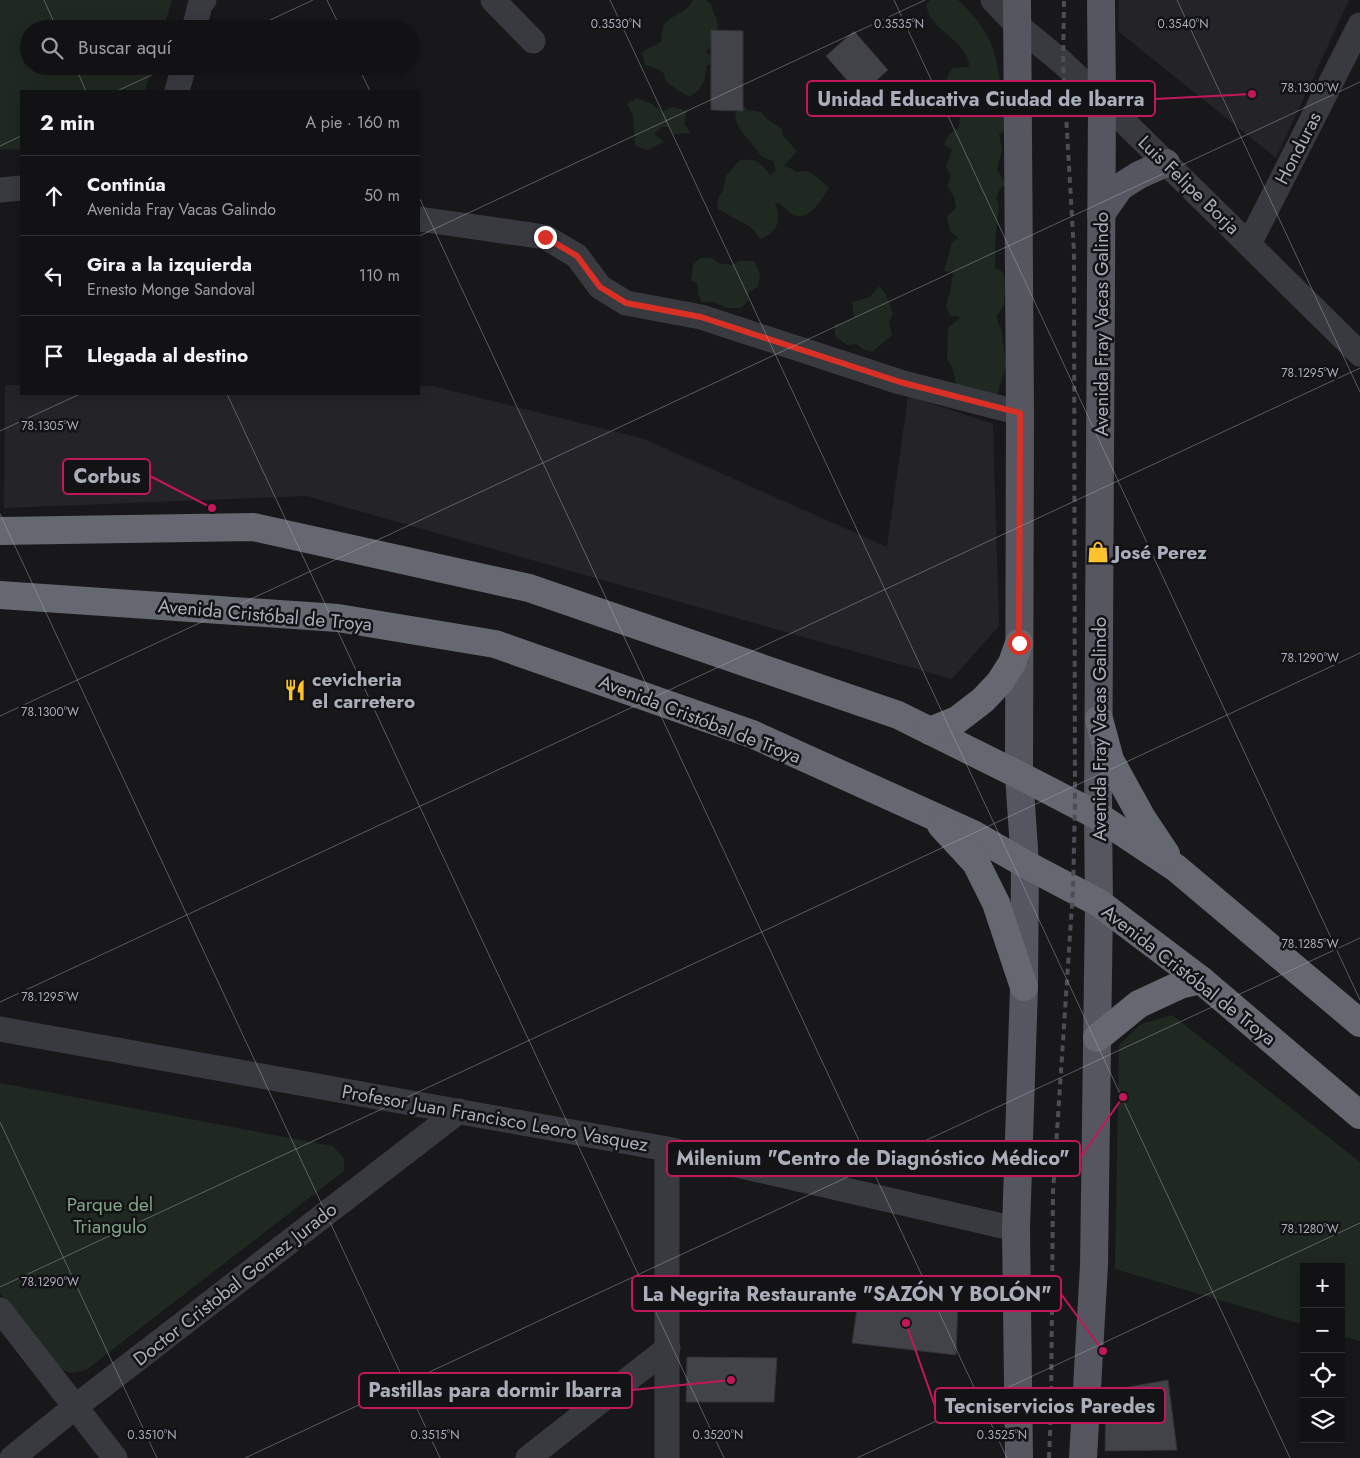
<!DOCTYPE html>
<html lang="es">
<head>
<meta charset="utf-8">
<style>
	:root { --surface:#121214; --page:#1f2022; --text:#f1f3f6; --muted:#9c9ea0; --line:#313234 }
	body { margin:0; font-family:Jost,sans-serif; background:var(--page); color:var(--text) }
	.controls { position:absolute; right:15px; bottom:15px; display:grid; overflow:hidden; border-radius:0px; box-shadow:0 2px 12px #0003 }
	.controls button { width:45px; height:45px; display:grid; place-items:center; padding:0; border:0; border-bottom:1px solid var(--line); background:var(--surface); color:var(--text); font:25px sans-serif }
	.stop { position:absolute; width:15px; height:15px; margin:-11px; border:4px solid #d93025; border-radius:50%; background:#fff }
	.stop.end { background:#d93025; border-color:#fff; box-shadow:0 1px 5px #0008 }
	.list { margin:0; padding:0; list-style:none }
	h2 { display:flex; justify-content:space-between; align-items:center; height:65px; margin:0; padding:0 20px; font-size:21px }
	h2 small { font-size:16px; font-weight:400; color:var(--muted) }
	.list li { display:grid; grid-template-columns:32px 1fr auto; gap:15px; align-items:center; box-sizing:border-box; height:80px; padding:0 20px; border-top:1px solid var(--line) }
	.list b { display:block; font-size:19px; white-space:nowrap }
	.list p { margin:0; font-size:16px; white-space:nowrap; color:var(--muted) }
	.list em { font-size:16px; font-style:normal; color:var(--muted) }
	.icon { flex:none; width:28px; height:28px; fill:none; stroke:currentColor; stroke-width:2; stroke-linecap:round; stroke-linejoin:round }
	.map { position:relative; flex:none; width:1360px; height:1458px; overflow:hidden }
	.search { position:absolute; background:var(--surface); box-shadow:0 2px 12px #0003; left:20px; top:20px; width:400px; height:55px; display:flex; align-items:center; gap:12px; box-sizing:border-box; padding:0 18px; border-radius:28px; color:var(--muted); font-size:19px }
	.panel { position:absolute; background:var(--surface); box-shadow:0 2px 12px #0003; left:20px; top:90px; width:400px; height:305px; border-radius:0px }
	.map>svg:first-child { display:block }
	.built { fill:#242428 }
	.green { fill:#202921 }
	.building { fill:#424348; stroke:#323237 }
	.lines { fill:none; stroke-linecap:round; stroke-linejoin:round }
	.street { stroke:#393a40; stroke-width:25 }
	.primary { stroke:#55565f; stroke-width:28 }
	.highway { stroke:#656771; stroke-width:28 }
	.rail { stroke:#4c4d55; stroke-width:4; stroke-dasharray:6 5; stroke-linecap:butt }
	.route { stroke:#d93025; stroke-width:6 }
	.ticks { fill:none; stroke:#aaaebb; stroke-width:1; stroke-opacity:0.45 }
	.labels { text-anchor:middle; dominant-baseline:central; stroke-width:5; stroke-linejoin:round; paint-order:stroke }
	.street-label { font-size:19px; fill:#aaaebb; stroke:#131316 }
	.poi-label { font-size:19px; font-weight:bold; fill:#aaaebb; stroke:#131316; text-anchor:start }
	.park-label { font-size:19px; fill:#80a785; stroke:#131316 }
	.ticks-label { font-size:12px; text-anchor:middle; fill:#aaaebb; stroke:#131316; stroke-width:5; stroke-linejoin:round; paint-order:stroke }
	.leader { fill:none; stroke:#c2185b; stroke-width:2 }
	.callout-dot { fill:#c2185b; stroke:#131316; stroke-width:2 }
	.callout { fill:#131316; stroke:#c2185b; stroke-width:2 }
	.callout-label { font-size:20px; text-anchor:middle; font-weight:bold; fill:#aaaebb }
</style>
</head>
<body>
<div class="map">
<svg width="1360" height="1458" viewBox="0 0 1360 1458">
	<rect width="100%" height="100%" fill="#18181a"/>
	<g class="built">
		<polygon points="1119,0 1349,0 1276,158 1118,31"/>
		<polygon points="5,385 21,385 21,394 419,394 419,386 432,386 644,439 887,547 908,396 993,424 999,626 952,679 306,496 4,508"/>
	</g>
	<g class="green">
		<polygon points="0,0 172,0 163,29 29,29 29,66 152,66 145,91 21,91 21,150 0,149"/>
		<path d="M 693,0 L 706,0 L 710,3 L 718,24 L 716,44 L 705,51 L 716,61 L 706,66 C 706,82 702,89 689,97 L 666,82 L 663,72 L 653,67 L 645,65 L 642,52 L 661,42 C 663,16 668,22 686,9 C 689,7 691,3 693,0 Z"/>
		<path d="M 930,0 L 958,0 C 983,24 995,42 999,77 C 1000,82 1004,86 1005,91 C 1007,103 1006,118 1007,130 L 999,134 L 1002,150 L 997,169 L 1006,184 L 1000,189 L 996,198 L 999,206 L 995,240 L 995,268 L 1003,272 L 1006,284 L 1004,305 L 996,317 L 1002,332 L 1006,366 L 996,398 L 967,393 L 956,383 L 952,367 L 947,359 L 948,328 L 961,317 L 951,316 L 946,306 L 951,288 L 953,272 L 944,271 L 952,243 L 958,238 L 950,231 L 947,217 L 956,208 L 954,197 L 947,186 L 951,176 L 946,167 L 952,149 L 944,145 L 949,135 L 959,127 L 960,113 L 967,105 L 946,89 L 947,77 L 952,68 L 970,67 C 965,43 949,39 935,23 C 930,18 928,12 926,5 Z"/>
		<polygon points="637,98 652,104 662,112 673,107 687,111 684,124 691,133 673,134 670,127 662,127 654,134 664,142 647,150 635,145 633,115 627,104"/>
		<path d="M 738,102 L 748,110 L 761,112 L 768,120 L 782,129 L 783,136 L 797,151 L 784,166 L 792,169 L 796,172 C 813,169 816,177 829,188 C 821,200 809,223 792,214 C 785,210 783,204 775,203 C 781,220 779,232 760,239 L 752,228 L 718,209 L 717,201 L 724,188 L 726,176 L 740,160 C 759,159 758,161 770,175 L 776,171 L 773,161 C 760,157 761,155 752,144 C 740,129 731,123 738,102 Z"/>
		<polygon points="700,258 712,258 718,263 732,265 739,261 754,261 760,274 758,286 748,293 748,301 741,308 727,308 713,302 701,302 698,293 698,284 691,280 693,265"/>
		<polygon points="879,286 886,295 893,313 889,322 892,335 872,352 863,349 856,344 847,345 835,336 835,324 842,323 854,318 852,302 870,297"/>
		<polygon points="1172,1015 1360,1162 1360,1341 1341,1336 1341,1267 1304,1267 1304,1325 1115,1269 1119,1045 1141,1024"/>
		<polygon points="0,1083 332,1146 344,1158 344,1171 86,1370 71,1373 57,1368 0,1293"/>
	</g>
	<g class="building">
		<polygon points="711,30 743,31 743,111 711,110"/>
		<polygon points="854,31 888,70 860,95 826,56"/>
		<polygon points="860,1288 958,1303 956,1355 852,1343"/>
		<polygon points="687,1357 777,1358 774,1402 686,1402"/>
		<polygon points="1168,1380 1177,1450 1105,1451 1106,1391"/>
	</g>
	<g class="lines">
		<g class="street">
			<polyline points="493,0 533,41"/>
			<polyline points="993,0 1017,25 1063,63 1102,100 1360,354"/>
			<polyline points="194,29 200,5 204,0"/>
			<polyline points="177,91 184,66"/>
			<polyline points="0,190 21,188"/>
			<polyline points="419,219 545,237 577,256 600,287 626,303 701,317 900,382 1020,413"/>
			<polyline points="1249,244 1360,25"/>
			<polyline points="0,1029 667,1149 1016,1229"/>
			<polyline points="0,1310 115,1458"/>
			<polyline points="12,1458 75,1407 459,1111"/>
			<polyline points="528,1458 668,1348"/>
			<polyline points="667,1458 667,1149"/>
		</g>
		<g class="primary">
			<polyline points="1017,0 1020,413 1019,775 1025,864 1024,987 1016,1229 1019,1458"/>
			<polyline points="1101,214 1120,187 1139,175 1166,163"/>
			<polyline points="1083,1458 1094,1265 1099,903 1098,816 1102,100 1101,0"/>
		</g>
		<g class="highway">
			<polyline points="0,531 253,527 529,588 898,715 1019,775 1098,816 1176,868 1360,1023"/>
			<polyline points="0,595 338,618 495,644 752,734 973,834 1025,864 1099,903 1201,980 1360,1115"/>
			<polyline points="1099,719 1110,760 1142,818 1166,854"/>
			<polyline points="930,731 957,720 983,700 1000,682 1012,663 1019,643"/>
			<polyline points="941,825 976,863 996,903 1024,987"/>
			<polyline points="1097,1038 1139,1004 1180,985 1201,980"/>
		</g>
		<polyline class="rail" points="1049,1458 1051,1410 1053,1192 1073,890 1075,804 1074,252 1063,63 1064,0"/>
	</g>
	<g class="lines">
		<polyline class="route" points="545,237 577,256 600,287 626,303 701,317 900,382 1020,413 1019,643"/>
	</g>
	<path class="ticks" d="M 44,0 L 57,29M 327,0 L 341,29M 610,0 L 1290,1458M 894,0 L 1360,1000M 1177,0 L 1360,392M 251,29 L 313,0M 75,66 L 86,91M 358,66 L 370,91M 117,91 L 171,66M 0,146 L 21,136M 419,197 L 1007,1458M 419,236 L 925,0M 227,394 L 724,1458M 0,431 L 80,394M 0,514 L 440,1458M 0,716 L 1360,82M 0,1002 L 1360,368M 0,1122 L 157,1458M 0,1287 L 1360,653M 245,1458 L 1360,938M 857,1458 L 1360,1223"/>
	<defs>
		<g id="shop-bare" transform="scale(1.725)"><path d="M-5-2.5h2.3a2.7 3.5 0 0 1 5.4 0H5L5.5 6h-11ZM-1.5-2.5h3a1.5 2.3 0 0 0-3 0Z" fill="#fcc32e" stroke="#131316" stroke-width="2.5" paint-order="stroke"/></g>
		<g id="restaurant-bare" transform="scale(1.725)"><path d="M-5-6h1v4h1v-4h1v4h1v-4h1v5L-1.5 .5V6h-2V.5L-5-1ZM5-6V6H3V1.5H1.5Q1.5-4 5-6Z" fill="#fcc32e" stroke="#131316" stroke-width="2.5" paint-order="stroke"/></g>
	</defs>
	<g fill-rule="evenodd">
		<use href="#shop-bare" x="1098" y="552"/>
		<use href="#restaurant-bare" x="295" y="690"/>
	</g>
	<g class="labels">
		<g class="street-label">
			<text transform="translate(1298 148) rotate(-63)">Honduras</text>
			<text transform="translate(1189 185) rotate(44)">Luis Felipe Borja</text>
			<text transform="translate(1101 324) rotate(-90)">Avenida Fray Vacas Galindo</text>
			<text transform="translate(265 615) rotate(5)">Avenida Cristóbal de Troya</text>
			<text transform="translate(700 719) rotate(21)">Avenida Cristóbal de Troya</text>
			<text transform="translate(1099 729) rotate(-90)">Avenida Fray Vacas Galindo</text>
			<text transform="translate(1189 975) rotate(38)">Avenida Cristóbal de Troya</text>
			<text transform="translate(495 1118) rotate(10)">Profesor Juan Francisco Leoro Vasquez</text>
			<text transform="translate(235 1284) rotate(-38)">Doctor Cristobal Gomez Jurado</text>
		</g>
		<g class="poi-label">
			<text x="1114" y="552">José Perez</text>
			<text x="312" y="679">cevicheria<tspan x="312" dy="22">el carretero</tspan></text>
		</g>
		<g class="park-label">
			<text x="110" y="1204">Parque del<tspan x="110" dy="22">Triangulo</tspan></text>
		</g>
	</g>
	<g class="ticks-label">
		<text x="616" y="28">0.3530°N</text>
		<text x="899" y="28">0.3535°N</text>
		<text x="1183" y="28">0.3540°N</text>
		<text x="1310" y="92">78.1300°W</text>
		<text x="1310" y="377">78.1295°W</text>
		<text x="50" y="430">78.1305°W</text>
		<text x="1310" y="662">78.1290°W</text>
		<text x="50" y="716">78.1300°W</text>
		<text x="1310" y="948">78.1285°W</text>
		<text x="50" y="1001">78.1295°W</text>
		<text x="1310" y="1233">78.1280°W</text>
		<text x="50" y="1286">78.1290°W</text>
		<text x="152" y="1439">0.3510°N</text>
		<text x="435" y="1439">0.3515°N</text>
		<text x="718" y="1439">0.3520°N</text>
		<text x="1002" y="1439">0.3525°N</text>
	</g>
	<path class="leader" d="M1252 94L1155 99M212 508L150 476M1123 1097L1080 1158M1103 1351L1061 1294M731 1380L632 1390M906 1323L935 1406"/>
	<g class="callout-dot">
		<circle cx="1252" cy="94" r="5"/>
		<circle cx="212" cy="508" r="5"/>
		<circle cx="1123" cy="1097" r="5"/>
		<circle cx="1103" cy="1351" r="5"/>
		<circle cx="731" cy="1380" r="5"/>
		<circle cx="906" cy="1323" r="5"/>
	</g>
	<g class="callout">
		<rect x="807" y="81" width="348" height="35" rx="5"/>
		<rect x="63" y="459" width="87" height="35" rx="5"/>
		<rect x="667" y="1141" width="413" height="35" rx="5"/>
		<rect x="632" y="1276" width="429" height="35" rx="5"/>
		<rect x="359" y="1373" width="273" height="35" rx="5"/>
		<rect x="935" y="1388" width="230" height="35" rx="5"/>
	</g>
	<g class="callout-label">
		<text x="981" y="106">Unidad Educativa Ciudad de Ibarra</text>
		<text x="107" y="483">Corbus</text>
		<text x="873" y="1165">Milenium "Centro de Diagnóstico Médico"</text>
		<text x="847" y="1301">La Negrita Restaurante "SAZÓN Y BOLÓN"</text>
		<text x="495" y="1397">Pastillas para dormir Ibarra</text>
		<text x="1050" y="1413">Tecniservicios Paredes</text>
	</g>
</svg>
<div class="controls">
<button>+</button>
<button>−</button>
<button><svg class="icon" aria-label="locate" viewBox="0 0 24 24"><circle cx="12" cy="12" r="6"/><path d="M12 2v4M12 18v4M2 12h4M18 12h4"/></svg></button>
<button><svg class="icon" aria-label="layers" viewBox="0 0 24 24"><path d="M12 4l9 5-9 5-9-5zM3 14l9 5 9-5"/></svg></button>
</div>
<div class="stop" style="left:1019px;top:643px"></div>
<div class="stop end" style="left:545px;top:237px"></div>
<div class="search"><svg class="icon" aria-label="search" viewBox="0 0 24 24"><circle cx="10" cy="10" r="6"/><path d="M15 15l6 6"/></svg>Buscar aquí</div>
<section class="panel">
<h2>2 min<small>A pie · 160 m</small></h2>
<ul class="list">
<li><svg class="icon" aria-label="ahead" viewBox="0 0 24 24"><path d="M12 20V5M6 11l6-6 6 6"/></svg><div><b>Continúa</b><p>Avenida Fray Vacas Galindo</p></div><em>50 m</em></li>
<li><svg class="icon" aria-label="left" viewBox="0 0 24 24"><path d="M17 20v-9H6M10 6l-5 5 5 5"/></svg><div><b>Gira a la izquierda</b><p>Ernesto Monge Sandoval</p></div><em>110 m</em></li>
<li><svg class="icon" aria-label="arrive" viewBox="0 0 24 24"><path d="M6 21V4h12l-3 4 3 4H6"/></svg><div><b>Llegada al destino</b></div></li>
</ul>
</section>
</div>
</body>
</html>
